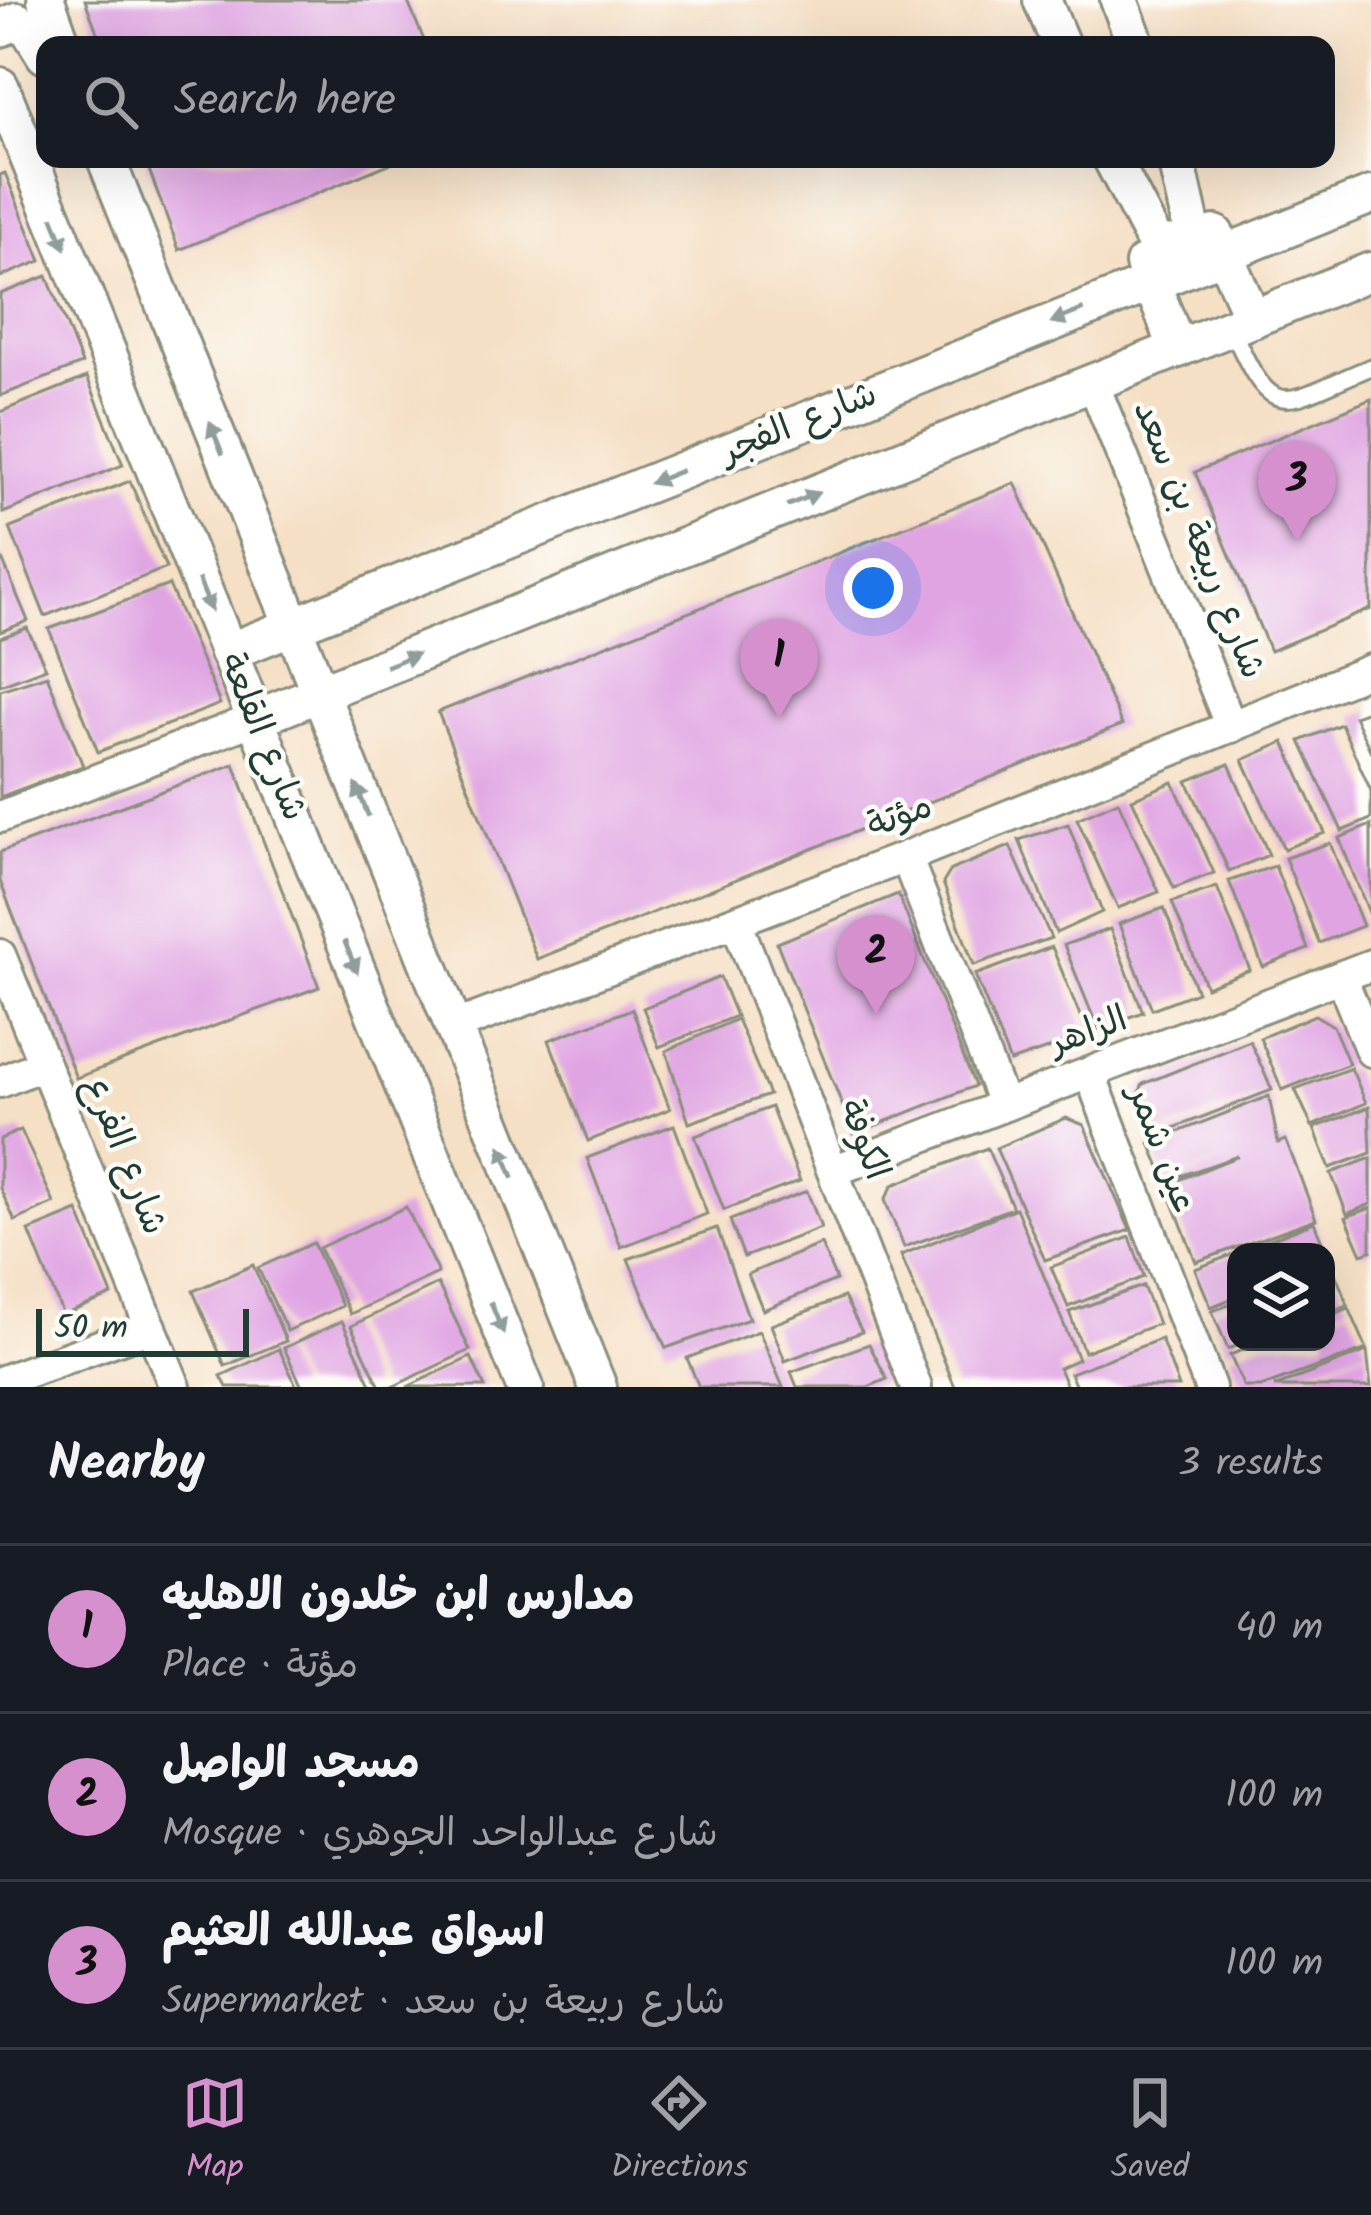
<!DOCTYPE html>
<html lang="en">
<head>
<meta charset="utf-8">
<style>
	:root { --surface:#171b24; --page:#20242c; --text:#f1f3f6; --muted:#9ea1a6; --line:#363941; --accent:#d690ce }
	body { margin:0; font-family:Kalam,"Playpen Sans Arabic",sans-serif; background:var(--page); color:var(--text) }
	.controls { position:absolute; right:36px; bottom:36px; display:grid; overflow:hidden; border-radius:24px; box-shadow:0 12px 48px #0002 }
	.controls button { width:108px; height:108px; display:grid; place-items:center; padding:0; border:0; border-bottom:3px solid var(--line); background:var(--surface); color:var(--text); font:60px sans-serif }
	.scale { position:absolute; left:36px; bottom:30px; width:213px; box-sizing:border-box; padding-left:12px; border:6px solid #1f3d34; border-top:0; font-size:33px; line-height:42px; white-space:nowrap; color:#1f3d34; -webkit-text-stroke:9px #fdfcf7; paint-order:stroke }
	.you { position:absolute; left:873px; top:588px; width:42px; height:42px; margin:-30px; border:9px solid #fff; border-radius:50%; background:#1a73e8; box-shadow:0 0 0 18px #1a73e833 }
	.badge { display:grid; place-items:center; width:78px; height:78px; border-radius:50%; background:var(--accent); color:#111; font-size:39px; font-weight:700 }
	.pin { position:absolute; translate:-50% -99px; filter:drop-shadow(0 3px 6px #0008) }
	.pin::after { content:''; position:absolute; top:63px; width:42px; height:36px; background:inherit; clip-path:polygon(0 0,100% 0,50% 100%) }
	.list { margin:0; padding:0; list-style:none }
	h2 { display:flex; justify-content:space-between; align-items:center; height:156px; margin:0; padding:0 48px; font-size:51px }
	h2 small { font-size:39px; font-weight:400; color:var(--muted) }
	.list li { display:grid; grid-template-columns:78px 1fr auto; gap:36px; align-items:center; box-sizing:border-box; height:168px; padding:0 48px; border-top:3px solid var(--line) }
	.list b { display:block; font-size:45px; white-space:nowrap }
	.list p { margin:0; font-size:39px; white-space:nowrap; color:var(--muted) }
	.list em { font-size:39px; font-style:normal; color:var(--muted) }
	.icon { flex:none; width:66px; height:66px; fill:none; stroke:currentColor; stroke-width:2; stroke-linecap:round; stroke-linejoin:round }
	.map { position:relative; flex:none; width:1371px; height:1387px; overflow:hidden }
	.search { position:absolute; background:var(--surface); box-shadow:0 12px 48px #0002; left:36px; right:36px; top:36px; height:132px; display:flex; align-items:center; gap:30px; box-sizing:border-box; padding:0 42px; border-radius:24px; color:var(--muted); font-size:45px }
	.sheet { height:660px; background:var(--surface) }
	nav { display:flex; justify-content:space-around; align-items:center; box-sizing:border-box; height:168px; border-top:3px solid var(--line); background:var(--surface); font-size:33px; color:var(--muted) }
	nav a { display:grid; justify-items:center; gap:6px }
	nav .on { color:var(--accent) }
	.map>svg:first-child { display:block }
	.building { fill:#e0a4e3 }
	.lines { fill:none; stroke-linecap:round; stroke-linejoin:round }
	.service-casing { stroke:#8a8e7c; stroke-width:21 }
	.minor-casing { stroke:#8a8e7c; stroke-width:36 }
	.tertiary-casing { stroke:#8a8e7c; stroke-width:42 }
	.service { stroke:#fff; stroke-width:15 }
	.minor { stroke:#fff; stroke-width:30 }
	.tertiary { stroke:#fff; stroke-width:36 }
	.oneway { fill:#8f9e9a }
	.labels { text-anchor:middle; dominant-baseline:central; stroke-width:9; stroke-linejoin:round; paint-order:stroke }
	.street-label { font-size:36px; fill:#1f3d34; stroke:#fdfcf7 }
</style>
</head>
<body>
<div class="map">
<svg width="1371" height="1387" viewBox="0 0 1371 1387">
	<rect width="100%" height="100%" fill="#fdfcf7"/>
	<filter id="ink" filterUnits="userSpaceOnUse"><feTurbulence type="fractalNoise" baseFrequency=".00833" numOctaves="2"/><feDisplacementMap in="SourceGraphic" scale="24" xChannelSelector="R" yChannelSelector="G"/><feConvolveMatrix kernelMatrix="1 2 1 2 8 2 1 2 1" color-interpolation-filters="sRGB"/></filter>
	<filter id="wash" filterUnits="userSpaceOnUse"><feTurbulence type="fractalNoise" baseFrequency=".004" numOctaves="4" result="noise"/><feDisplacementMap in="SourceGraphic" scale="48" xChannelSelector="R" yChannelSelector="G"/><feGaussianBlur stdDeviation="2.7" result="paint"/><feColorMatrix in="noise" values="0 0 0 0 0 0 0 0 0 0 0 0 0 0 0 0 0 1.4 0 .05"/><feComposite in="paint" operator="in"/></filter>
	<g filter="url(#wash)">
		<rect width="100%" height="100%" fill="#f5dfc5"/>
		<g id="blocks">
			<g class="building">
				<polygon points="85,0 407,0 426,45 102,45"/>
				<polygon points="145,159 401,159 179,250"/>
				<polygon points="5,173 41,261 0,277 0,175"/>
				<polygon points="47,276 82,364 0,396 0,294"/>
				<polygon points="87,377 123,465 3,513 0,412"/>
				<polygon points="1371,399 1371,609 1270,651 1195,472"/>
				<polygon points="130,481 166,568 45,616 10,528"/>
				<polygon points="1015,483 1122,725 537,959 438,712"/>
				<polygon points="0,554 28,621 0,632"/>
				<polygon points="169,585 220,704 98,752 49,629"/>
				<polygon points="27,628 46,668 0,685 0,638"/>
				<polygon points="47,675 83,766 0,797 0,690"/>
				<polygon points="1371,710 1371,752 1354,716"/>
				<polygon points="1341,724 1371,791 1371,819 1342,831 1300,741"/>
				<polygon points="1284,742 1325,833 1284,849 1243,760"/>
				<polygon points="234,764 319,987 76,1078 0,881 0,852"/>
				<polygon points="1229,764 1269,855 1229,871 1187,781"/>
				<polygon points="1173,782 1214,873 1174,888 1132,799"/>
				<polygon points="1118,801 1159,892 1118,908 1077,819"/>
				<polygon points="1068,824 1102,912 1056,933 1019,840"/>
				<polygon points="1371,825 1371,918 1339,838"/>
				<polygon points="1330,843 1363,926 1319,943 1285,858"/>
				<polygon points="1010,846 1051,938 974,965 943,883 951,870"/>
				<polygon points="1275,866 1308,949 1263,967 1229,881"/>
				<polygon points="1217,887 1250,970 1206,987 1172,902"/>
				<polygon points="898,894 975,1086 854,1134 777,943"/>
				<polygon points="1164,908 1197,992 1152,1009 1119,924"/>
				<polygon points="1110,929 1143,1012 1098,1029 1064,945"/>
				<polygon points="1052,947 1088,1035 1010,1062 975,975"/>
				<polygon points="720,977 736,1016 659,1047 643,1008"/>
				<polygon points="632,1009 670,1109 588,1141 549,1040"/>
				<polygon points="1315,1015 1333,1026 1349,1064 1282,1090 1260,1038"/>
				<polygon points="737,1019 769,1095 689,1123 666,1051"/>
				<polygon points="1250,1041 1272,1090 1151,1137 1136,1099 1143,1084"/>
				<polygon points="1351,1068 1366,1103 1312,1126 1295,1089"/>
				<polygon points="1269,1096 1278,1143 1286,1140 1316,1219 1196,1262 1166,1185 1238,1156 1166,1181 1150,1143"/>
				<polygon points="771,1107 800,1181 724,1210 695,1136"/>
				<polygon points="1369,1107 1371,1153 1330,1168 1314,1128"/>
				<polygon points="1066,1118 1084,1125 1130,1230 1045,1260 996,1148"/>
				<polygon points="674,1125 707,1214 621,1247 587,1158"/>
				<polygon points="21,1130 54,1203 15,1221 0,1188 0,1139"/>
				<polygon points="987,1148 1013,1208 904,1247 885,1200 893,1185"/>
				<polygon points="1371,1158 1371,1204 1347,1214 1331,1173"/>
				<polygon points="807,1191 821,1228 744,1257 730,1220"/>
				<polygon points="406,1207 438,1273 350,1314 319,1248"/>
				<polygon points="1016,1208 1078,1359 1059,1368 1067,1387 955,1387 901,1255"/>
				<polygon points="1371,1208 1371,1251 1362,1254 1346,1217"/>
				<polygon points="78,1211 112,1295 63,1315 29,1231"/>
				<polygon points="1314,1222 1348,1305 1326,1313 1326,1252 1238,1252"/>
				<polygon points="717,1228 749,1319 666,1348 628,1259"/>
				<polygon points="1130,1237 1144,1277 1068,1307 1051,1267"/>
				<polygon points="313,1243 342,1306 287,1331 258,1268"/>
				<polygon points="821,1244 836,1280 763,1310 748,1274"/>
				<polygon points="1236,1253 1236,1297 1211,1307 1195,1269"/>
				<polygon points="253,1265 286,1341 225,1366 193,1291"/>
				<polygon points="438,1284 470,1350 392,1387 380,1387 351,1326"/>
				<polygon points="1143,1286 1158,1324 1084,1352 1069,1312"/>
				<polygon points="844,1297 862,1332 785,1361 771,1325"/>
				<polygon points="1236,1302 1236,1342 1245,1343 1228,1349 1212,1311"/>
				<polygon points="1349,1308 1367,1349 1261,1387 1244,1387 1230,1355 1263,1342 1326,1342 1326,1317"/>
				<polygon points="342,1321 372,1386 302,1387 284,1348"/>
				<polygon points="759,1331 783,1387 699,1387 687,1358"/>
				<polygon points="1161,1339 1179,1387 1076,1387 1070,1373"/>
				<polygon points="869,1344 887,1379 868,1387 797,1387 791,1372"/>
				<polygon points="279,1349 297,1387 227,1387 221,1376"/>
				<polygon points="1367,1351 1371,1387 1274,1387"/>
				<polygon points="471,1357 485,1387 407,1387"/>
			</g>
		</g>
	</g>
	<g filter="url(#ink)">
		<use href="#blocks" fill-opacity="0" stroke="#8a8e7c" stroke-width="3"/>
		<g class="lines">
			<g class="service-casing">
				<path id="service" d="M 1231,327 C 1275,427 1280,404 1371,367"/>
			</g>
			<g class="minor-casing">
				<g id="minor">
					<polyline points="1093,383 1231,727"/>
					<polyline points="0,817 255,719"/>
					<polyline points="906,857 1003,1103"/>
					<polyline points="736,921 916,1387"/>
					<polyline points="0,955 175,1387"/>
					<polyline points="1341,977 1371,1051"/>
					<polyline points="453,1027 906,857 1371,670"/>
					<polyline points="1090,1074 1210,1387"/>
					<polyline points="0,1082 44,1064"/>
					<polyline points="833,1171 1371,965"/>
					<polyline points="0,1382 151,1327"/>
				</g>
			</g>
			<g class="tertiary-casing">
				<g id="tertiary">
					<polyline points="46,0 62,45"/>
					<polyline points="1042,0 1061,45"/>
					<polyline points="1119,0 1136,45"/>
					<polyline points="0,28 17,21 29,29 45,55"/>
					<polyline points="0,86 525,1387"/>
					<polyline points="106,159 598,1387"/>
					<polyline points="1112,159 1153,238 1164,246 1186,241 1192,230 1176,159"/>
					<polyline points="1215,234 1253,319"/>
					<polyline points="1144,264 1178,349"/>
					<polyline points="228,652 1371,195"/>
					<polyline points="255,719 1371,271"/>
				</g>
			</g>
			<use href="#service" class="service"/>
			<use href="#minor" class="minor"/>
			<use href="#tertiary" class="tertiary"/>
		</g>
		<defs><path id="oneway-solid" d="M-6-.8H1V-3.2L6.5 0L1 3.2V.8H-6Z" transform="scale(3)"/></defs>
		<g class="oneway">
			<use href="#oneway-solid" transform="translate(59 233) rotate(68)"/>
			<use href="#oneway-solid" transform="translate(1067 316) rotate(158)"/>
			<use href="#oneway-solid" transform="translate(216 438) rotate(-112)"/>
			<use href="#oneway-solid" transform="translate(666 477) rotate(158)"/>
			<use href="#oneway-solid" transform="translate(803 499) rotate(-22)"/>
			<use href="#oneway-solid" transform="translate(205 595) rotate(68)"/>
			<use href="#oneway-solid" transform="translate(402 660) rotate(-22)"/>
			<use href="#oneway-solid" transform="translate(362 800) rotate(-112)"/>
			<use href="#oneway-solid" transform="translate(351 957) rotate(68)"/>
			<use href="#oneway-solid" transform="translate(507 1162) rotate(-112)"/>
			<use href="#oneway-solid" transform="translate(497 1318) rotate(68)"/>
		</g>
	</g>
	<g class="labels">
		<g class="street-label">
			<text transform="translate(799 424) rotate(-22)">شارع الفجر</text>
			<text transform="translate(1198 540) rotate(68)">شارع ربيعة بن سعد</text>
			<text transform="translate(262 737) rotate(68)">شارع القلعة</text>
			<text transform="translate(900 817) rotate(-21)">مؤتة</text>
			<text transform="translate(1089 1032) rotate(-20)">الزاهر</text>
			<text transform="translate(863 1140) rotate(69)">الكوفة</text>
			<text transform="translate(1161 1149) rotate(69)">عين شمر</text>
			<text transform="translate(124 1156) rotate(68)">شارع الفرع</text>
		</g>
	</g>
</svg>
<div class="controls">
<button><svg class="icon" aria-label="layers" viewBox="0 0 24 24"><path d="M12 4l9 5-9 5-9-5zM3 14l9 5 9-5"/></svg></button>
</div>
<div class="scale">50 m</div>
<div class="you"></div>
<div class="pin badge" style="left:779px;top:718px">1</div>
<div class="pin badge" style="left:876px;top:1014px">2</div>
<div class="pin badge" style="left:1297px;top:541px">3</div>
<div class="search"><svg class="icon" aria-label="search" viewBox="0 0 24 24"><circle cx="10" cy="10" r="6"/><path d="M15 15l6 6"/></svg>Search here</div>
</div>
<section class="sheet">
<h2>Nearby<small>3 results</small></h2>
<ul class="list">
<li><span class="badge">1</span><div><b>مدارس ابن خلدون الاهليه</b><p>Place · مؤتة</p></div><em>40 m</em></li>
<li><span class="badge">2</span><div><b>مسجد الواصل</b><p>Mosque · شارع عبدالواحد الجوهري</p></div><em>100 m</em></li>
<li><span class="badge">3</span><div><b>اسواق عبدالله العثيم</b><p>Supermarket · شارع ربيعة بن سعد</p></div><em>100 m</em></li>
</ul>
</section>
<nav>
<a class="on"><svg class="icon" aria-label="map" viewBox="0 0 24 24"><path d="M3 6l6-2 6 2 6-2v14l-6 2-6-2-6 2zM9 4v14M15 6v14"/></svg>Map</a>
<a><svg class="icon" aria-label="directions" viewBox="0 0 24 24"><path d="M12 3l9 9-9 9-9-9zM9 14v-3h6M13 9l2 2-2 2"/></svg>Directions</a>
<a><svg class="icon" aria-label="saved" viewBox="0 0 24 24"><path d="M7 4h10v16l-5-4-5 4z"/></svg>Saved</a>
</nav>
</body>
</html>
